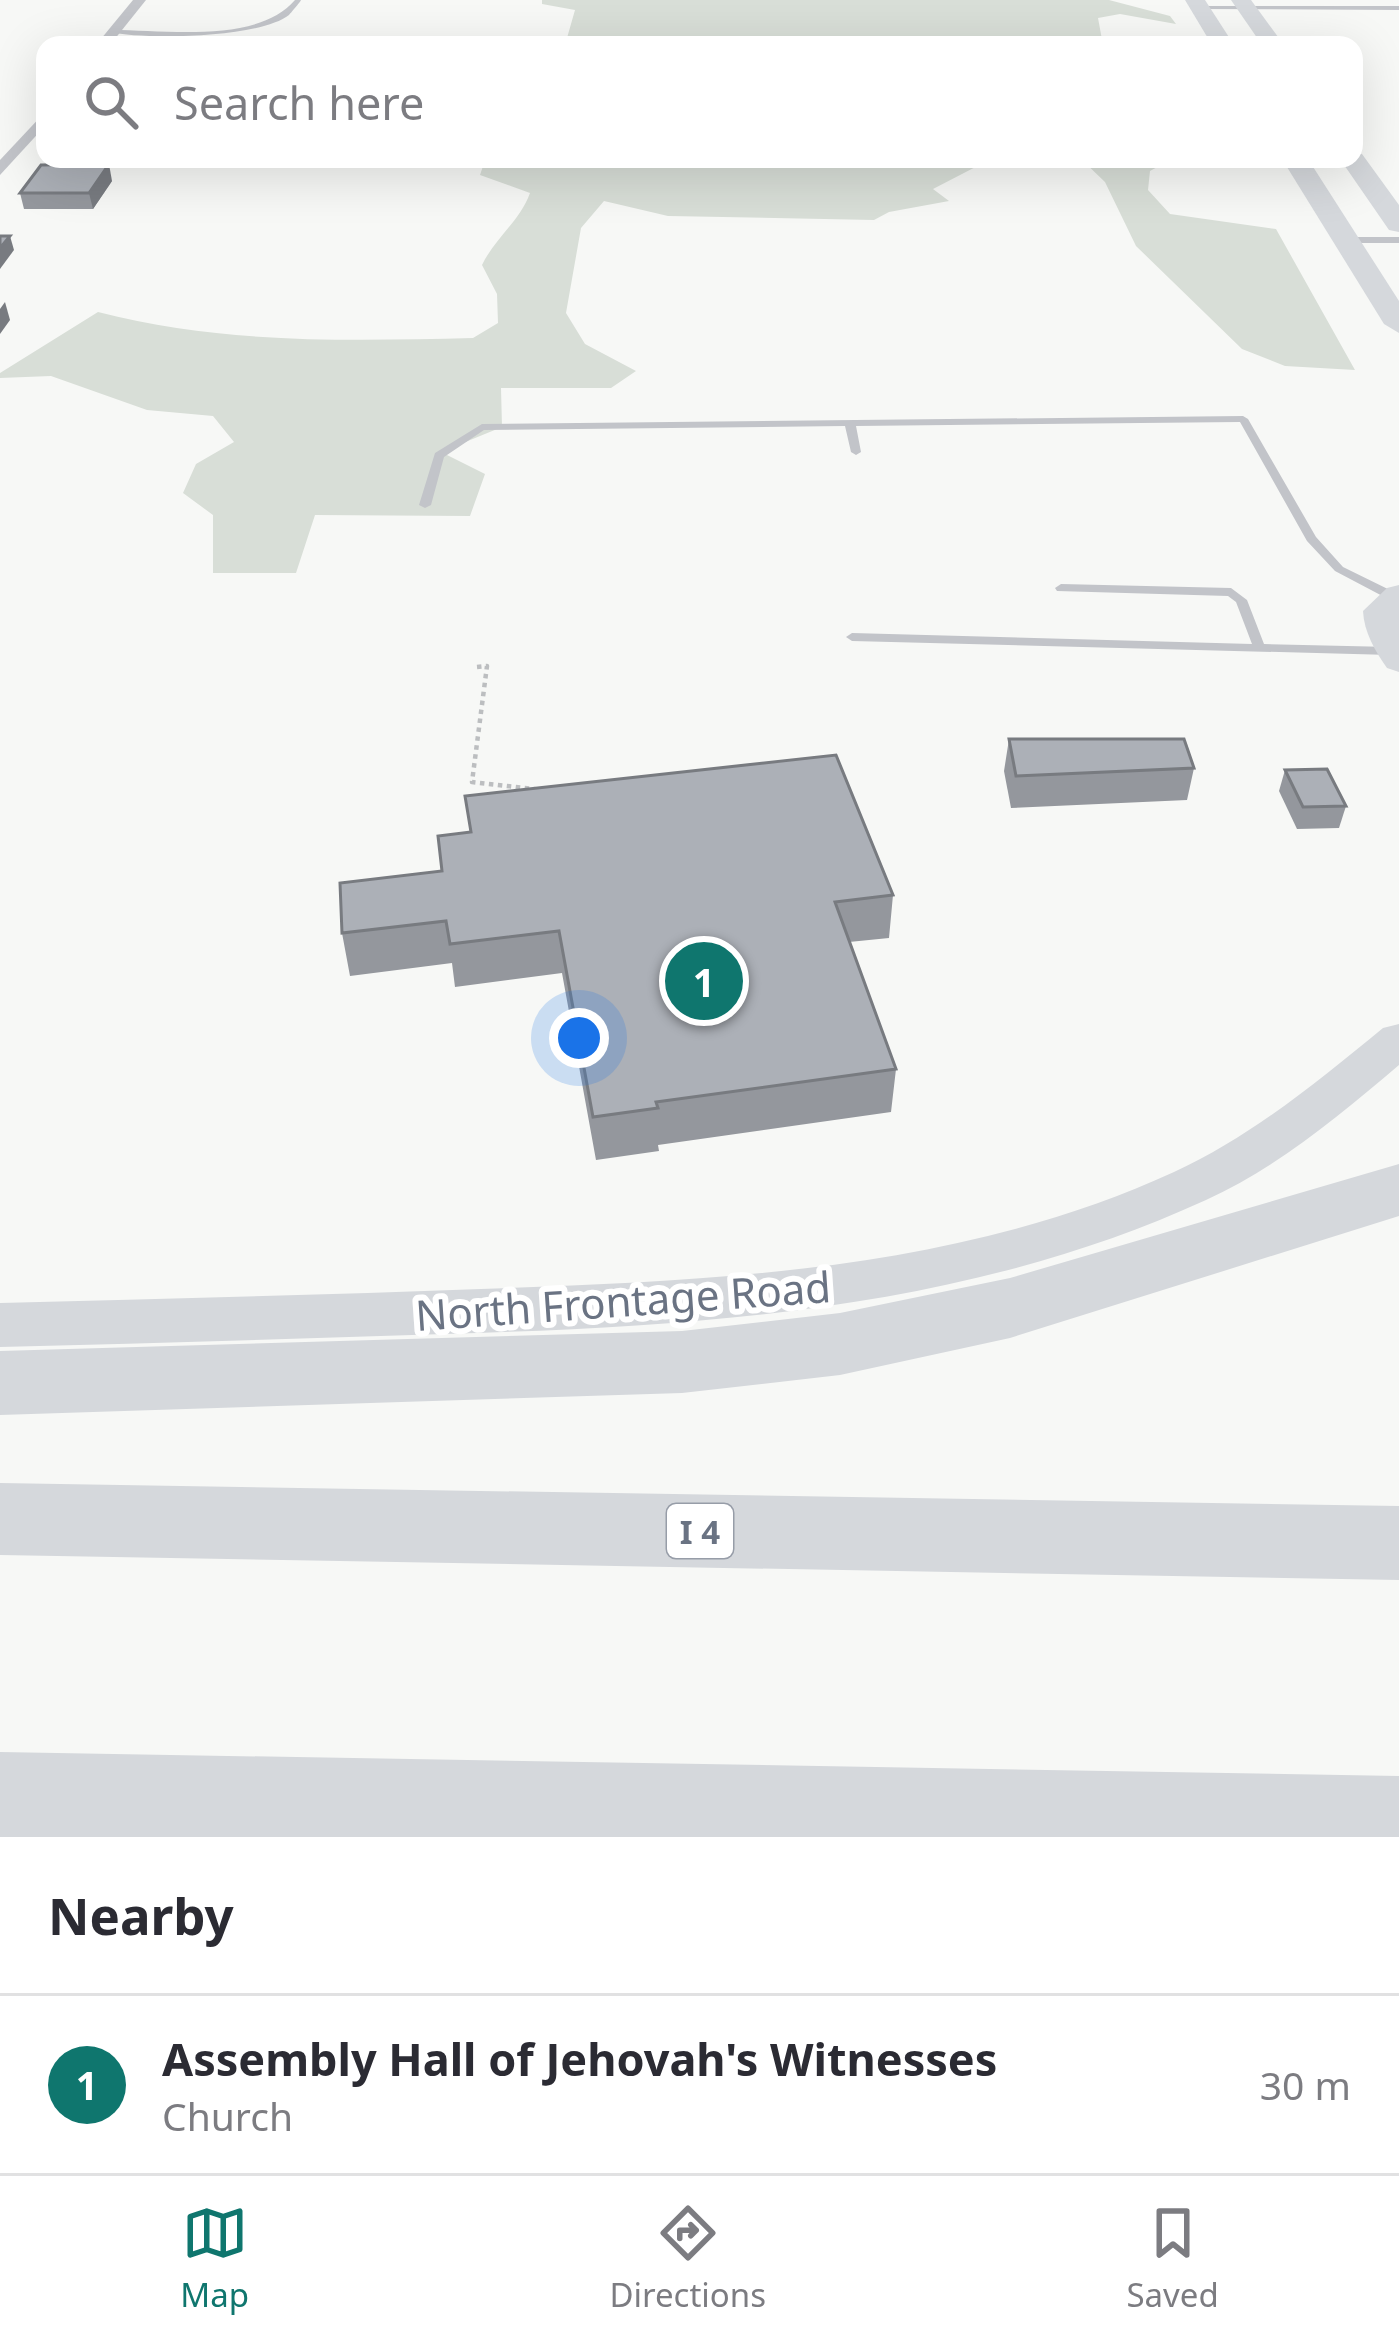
<!DOCTYPE html>
<html lang="en">
<head>
<meta charset="utf-8">
<style>
	:root { --surface:#fff; --page:#f7f7f7; --text:#2b2b33; --muted:#7c7c81; --line:#e1e1e2; --accent:#0f766e }
	body { margin:0; font-family:"Noto Sans",sans-serif; background:var(--page); color:var(--text) }
	.you { position:absolute; left:579px; top:1038px; width:42px; height:42px; margin:-30px; border:9px solid #fff; border-radius:50%; background:#1a73e8; box-shadow:0 0 0 18px #1a73e833 }
	.badge { display:grid; place-items:center; width:78px; height:78px; border-radius:50%; background:var(--accent); color:#fff; font-size:39px; font-weight:700 }
	.pin { position:absolute; translate:-50% -50%; border:6px solid #fff; box-shadow:0 3px 12px #0006 }
	.list { margin:0; padding:0; list-style:none }
	h2 { display:flex; justify-content:space-between; align-items:center; height:156px; margin:0; padding:0 48px; font-size:51px }
	h2 small { font-size:39px; font-weight:400; color:var(--muted) }
	.list li { display:grid; grid-template-columns:78px 1fr auto; gap:36px; align-items:center; box-sizing:border-box; height:180px; padding:0 48px; border-top:3px solid var(--line) }
	.list b { display:block; font-size:45px; white-space:nowrap }
	.list p { margin:0; font-size:39px; white-space:nowrap; color:var(--muted) }
	.list em { font-size:39px; font-style:normal; color:var(--muted) }
	.icon { flex:none; width:66px; height:66px; fill:none; stroke:currentColor; stroke-width:2; stroke-linecap:round; stroke-linejoin:round }
	.map { position:relative; flex:none; width:1399px; height:1837px; overflow:hidden }
	.search { position:absolute; background:var(--surface); box-shadow:0 12px 48px #0002; left:36px; right:36px; top:36px; height:132px; display:flex; align-items:center; gap:30px; box-sizing:border-box; padding:0 42px; border-radius:24px; color:var(--muted); font-size:45px }
	.sheet { height:336px; background:var(--surface) }
	nav { display:flex; justify-content:space-around; align-items:center; box-sizing:border-box; height:168px; border-top:3px solid var(--line); background:var(--surface); font-size:33px; color:var(--muted) }
	nav a { display:grid; justify-items:center; gap:6px }
	nav .on { color:var(--accent) }
	.map>svg:first-child { display:block }
	.green { fill:#d8ded7 }
	.lines { fill:none; stroke-linecap:round; stroke-linejoin:round }
	.path { stroke:#bcbec0; stroke-width:4.5; stroke-dasharray:4.5 4.5; stroke-linecap:butt }
	.lane { fill:#c2c4c9; fill-rule:evenodd }
	.street { fill:#c2c4c9; fill-rule:evenodd }
	.secondary { fill:#d5d8dc; fill-rule:evenodd }
	.primary { fill:#d5d8dc; fill-rule:evenodd }
	.highway { fill:#d5d8dc; fill-rule:evenodd }
	.wall { fill:#94979d }
	.shaded-wall { fill:#787b80 }
	.building { fill:#acb0b7; stroke:#787b80; stroke-width:3 }
	.labels { text-anchor:middle; dominant-baseline:central; stroke-width:12; stroke-linejoin:round; paint-order:stroke }
	.shield { fill:#fff; stroke:#979da8; stroke-width:3 }
	.shield-label { font-size:33px; font-weight:bold; fill:#6a7383 }
	.near-street-label { font-size:42px; fill:#6a7383; stroke:#fff }
</style>
</head>
<body>
<div class="map">
<svg width="1399" height="1837" viewBox="0 0 1399 1837">
	<rect width="100%" height="100%" fill="#f7f8f6"/>
	<g class="green">
		<polygon points="542,0 1109,0 1170,16 1176,24 1120,14 1098,18 1103,45 565,45 575,10 542,4"/>
		<path d="M 503,159 L 991,159 L 933,189 L 949,201 L 889,212 L 874,220 L 668,216 L 604,201 L 581,228 L 566,313 L 585,344 L 636,371 L 611,388 L 501,388 L 502,427 L 441,452 L 485,474 L 470,516 L 315,515 L 296,573 L 213,573 L 213,515 L 183,493 L 196,464 L 234,442 L 213,416 L 147,410 L 51,376 L 0,378 L 0,373 L 98,312 C 221,344 346,341 473,338 L 498,323 L 497,294 L 482,265 C 495,238 520,221 530,193 L 480,175 L 484,163 Z"/>
		<polygon points="1081,159 1172,159 1150,171 1148,190 1170,214 1276,229 1355,370 1285,366 1242,349 1136,246 1105,182"/>
	</g>
	<g class="lines">
		<polyline class="path" points="477,667 487,666 472,782 543,790"/>
		<g class="lane">
			<path d="M 295,0 L 301,0 C 301,1 290,14 289,15 C 260,38 145,40 110,32 L 113,30 C 166,30 257,44 295,0 Z"/>
			<polygon points="1200,6 1399,6 1399,10 1198,9"/>
			<polygon points="1399,237 1399,243 1346,243 1342,240 1346,237"/>
			<polygon points="1243,416 1248,419 1316,537 1343,567 1398,594 1398,600 1390,600 1335,571 1307,541 1240,422 856,426 861,452 856,455 851,452 845,426 484,430 444,457 431,505 425,508 419,505 435,453 482,424"/>
			<polygon points="1061,584 1231,588 1247,600 1264,644 1391,647 1397,651 1391,655 852,641 846,637 852,633 1252,644 1236,602 1228,596 1057,591 1055,588"/>
		</g>
		<g class="street">
			<polygon points="133,0 146,0 110,45 96,45"/>
			<polygon points="45,112 45,126 0,175 0,160"/>
		</g>
		<g class="secondary">
			<path d="M 1399,585 L 1399,672 L 1387,668 C 1375,651 1364,632 1363,611 L 1387,588 Z"/>
			<path d="M 1399,1024 L 1399,1065 C 1339,1116 1278,1167 1206,1200 C 966,1310 705,1326 444,1334 C 296,1339 148,1343 0,1347 L 0,1303 C 160,1299 321,1295 481,1289 C 714,1281 959,1271 1174,1172 C 1252,1136 1317,1082 1383,1028 Z"/>
		</g>
		<g class="primary">
			<polygon points="1185,0 1205,0 1234,45 1212,45"/>
			<polygon points="1231,0 1251,0 1284,45 1262,45"/>
			<polygon points="1354,152 1362,154 1399,205 1399,232 1389,230 1340,159 1354,159"/>
			<polygon points="1282,159 1308,159 1399,301 1399,333 1384,324"/>
		</g>
		<g class="highway">
			<polygon points="1399,1164 1399,1216 1010,1338 840,1375 682,1393 0,1415 0,1351 682,1331 840,1313 1010,1278"/>
			<polygon points="0,1483 1399,1506 1399,1580 0,1555"/>
			<polygon points="0,1752 1399,1776 1399,1837 0,1837"/>
		</g>
	</g>
	<g class="wall">
		<polygon points="112,181 93,209 24,209 20,193"/>
		<polygon points="1009,739 1194,768 1187,800 1011,808 1004,771"/>
		<polygon points="1285,770 1346,806 1339,828 1297,829 1279,791"/>
		<polygon points="465,796 893,895 889,938 849,942 896,1069 891,1112 658,1145 659,1151 596,1160 562,973 455,987 452,963 350,976 342,933 442,871 470,832"/>
	</g>
	<g class="shaded-wall">
		<polygon points="109,164 112,181 93,209 89,193"/>
		<polygon points="10,236 14,250 0,269 0,248"/>
		<polygon points="5,302 10,320 0,334 0,309"/>
	</g>
	<g class="building">
		<polygon points="109,164 89,193 20,193 41,165"/>
		<polygon points="0,236 10,236 0,248"/>
		<polygon points="1009,739 1184,739 1194,768 1016,776"/>
		<polygon points="836,755 893,895 835,902 896,1069 656,1102 658,1108 593,1117 559,931 450,944 446,921 342,933 340,883 442,871 438,836 471,832 465,796"/>
		<polygon points="1327,769 1346,806 1303,807 1285,770"/>
	</g>
	<g class="labels">
		<rect class="shield" x="667" y="1504" width="66" height="54" rx="9"/>
		<g class="shield-label">
			<text x="700" y="1531">I 4</text>
		</g>
		<g class="near-street-label">
			<text transform="translate(623 1300) rotate(-4)">North Frontage Road</text>
		</g>
	</g>
</svg>
<div class="you"></div>
<div class="pin badge" style="left:704px;top:981px">1</div>
<div class="search"><svg class="icon" aria-label="search" viewBox="0 0 24 24"><circle cx="10" cy="10" r="6"/><path d="M15 15l6 6"/></svg>Search here</div>
</div>
<section class="sheet">
<h2>Nearby<small></small></h2>
<ul class="list">
<li><span class="badge">1</span><div><b>Assembly Hall of Jehovah's Witnesses</b><p>Church</p></div><em>30 m</em></li>
</ul>
</section>
<nav>
<a class="on"><svg class="icon" aria-label="map" viewBox="0 0 24 24"><path d="M3 6l6-2 6 2 6-2v14l-6 2-6-2-6 2zM9 4v14M15 6v14"/></svg>Map</a>
<a><svg class="icon" aria-label="directions" viewBox="0 0 24 24"><path d="M12 3l9 9-9 9-9-9zM9 14v-3h6M13 9l2 2-2 2"/></svg>Directions</a>
<a><svg class="icon" aria-label="saved" viewBox="0 0 24 24"><path d="M7 4h10v16l-5-4-5 4z"/></svg>Saved</a>
</nav>
</body>
</html>
